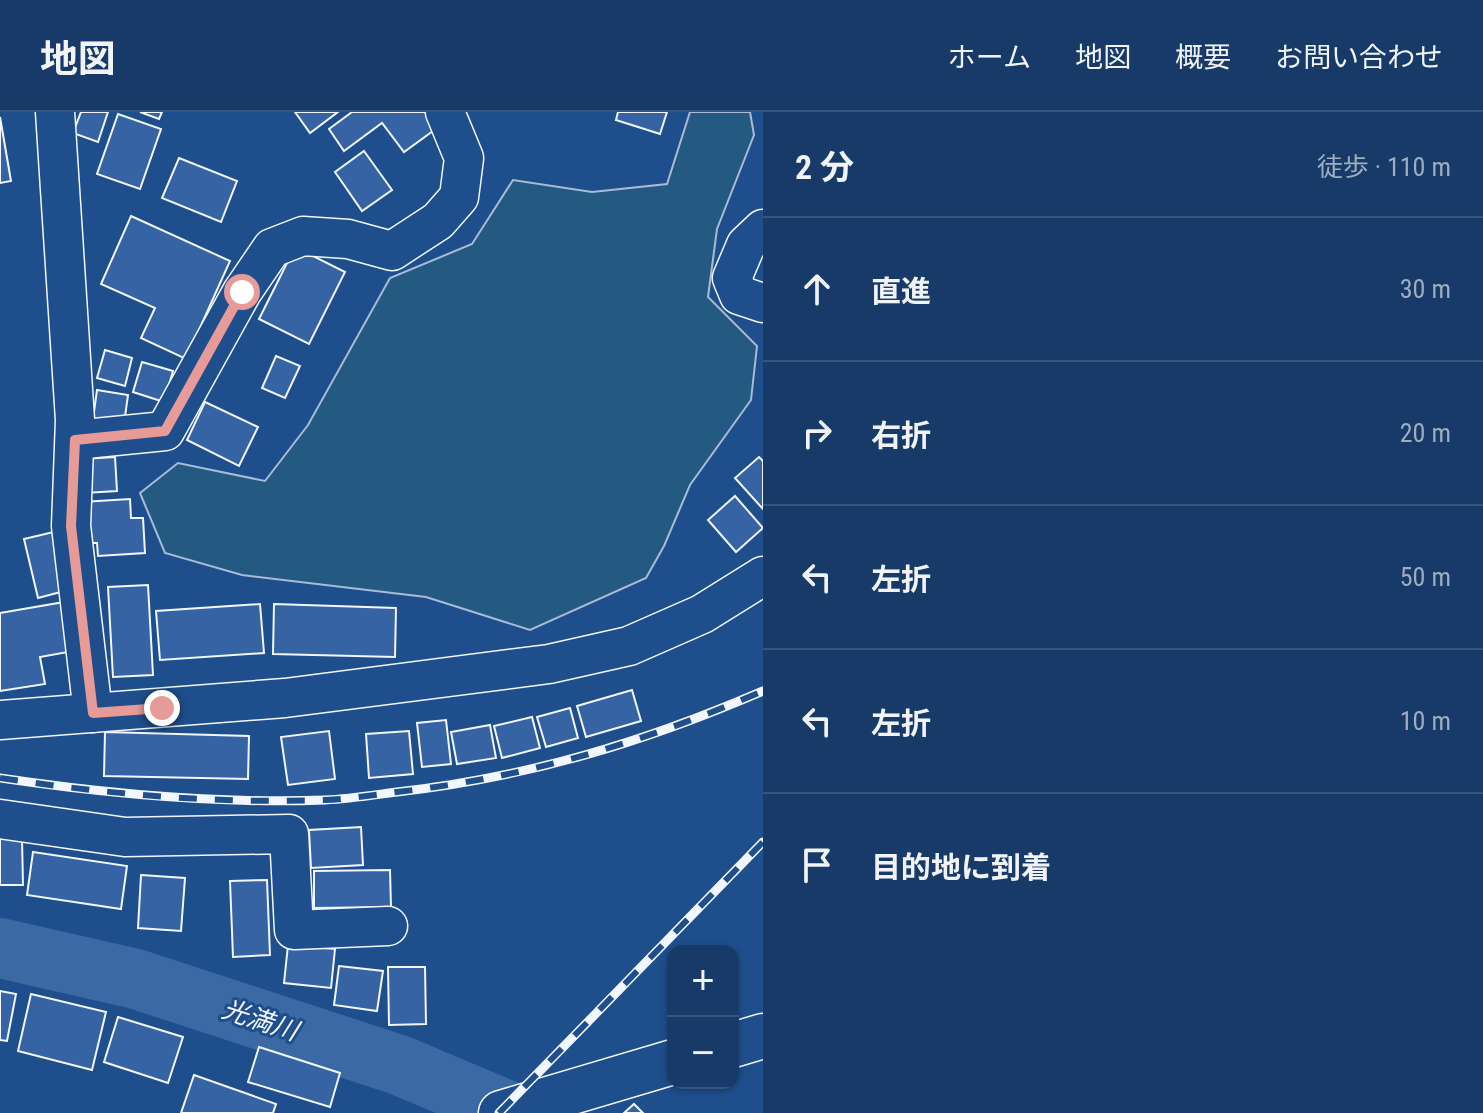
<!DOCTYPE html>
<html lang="ja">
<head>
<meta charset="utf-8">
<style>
	:root { --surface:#173a69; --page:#20416f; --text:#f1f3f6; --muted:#9eadc0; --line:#36547d }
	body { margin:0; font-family:"Roboto Condensed","Noto Sans JP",sans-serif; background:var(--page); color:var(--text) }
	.controls { position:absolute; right:24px; bottom:24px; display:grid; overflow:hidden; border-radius:16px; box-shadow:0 2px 6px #0004 }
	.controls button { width:72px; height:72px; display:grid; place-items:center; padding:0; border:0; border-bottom:2px solid var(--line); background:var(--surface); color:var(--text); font:40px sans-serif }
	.stop { position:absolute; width:24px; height:24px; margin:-18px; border:6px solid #e69b98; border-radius:50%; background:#fff }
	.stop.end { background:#e69b98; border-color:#fff; box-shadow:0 2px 8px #0008 }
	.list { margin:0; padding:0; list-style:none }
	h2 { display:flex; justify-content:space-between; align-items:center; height:104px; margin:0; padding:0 32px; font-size:34px }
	h2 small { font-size:26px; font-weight:400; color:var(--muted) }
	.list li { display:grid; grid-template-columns:52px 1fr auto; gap:24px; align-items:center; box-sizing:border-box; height:144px; padding:0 32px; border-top:2px solid var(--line) }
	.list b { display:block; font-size:30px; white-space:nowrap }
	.list em { font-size:26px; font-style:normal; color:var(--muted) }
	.icon { flex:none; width:44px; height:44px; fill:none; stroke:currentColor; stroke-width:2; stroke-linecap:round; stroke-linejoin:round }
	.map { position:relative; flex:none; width:763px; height:1001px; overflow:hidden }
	header { display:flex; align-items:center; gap:48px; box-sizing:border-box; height:112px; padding:0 40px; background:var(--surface); border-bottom:2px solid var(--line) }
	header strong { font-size:38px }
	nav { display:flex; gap:44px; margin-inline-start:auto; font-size:28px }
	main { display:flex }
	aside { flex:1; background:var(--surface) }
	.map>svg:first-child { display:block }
	.green { fill:#245a82; stroke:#a8bbd7; stroke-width:2 }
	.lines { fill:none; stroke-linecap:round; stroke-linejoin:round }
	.river { stroke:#3b69a3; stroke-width:60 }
	.building { fill:#3563a3; stroke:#f2f6ff; stroke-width:2 }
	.minor-casing { stroke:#f2f6ff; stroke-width:41 }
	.major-casing { stroke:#f2f6ff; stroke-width:47 }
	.minor { stroke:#1f4e8c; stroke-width:38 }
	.major { stroke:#1f4e8c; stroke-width:44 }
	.rail-casing { stroke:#f2f6ff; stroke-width:9 }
	.rail { stroke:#1f4e8c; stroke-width:6; stroke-dasharray:18; stroke-linecap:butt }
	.route { stroke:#e69b98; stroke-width:10 }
	.labels { text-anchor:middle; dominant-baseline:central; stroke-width:6; stroke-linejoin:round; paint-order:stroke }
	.water-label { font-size:26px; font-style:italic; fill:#f2f6ff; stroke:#1f4e8c }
</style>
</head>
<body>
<header>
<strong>地図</strong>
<nav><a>ホーム</a><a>地図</a><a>概要</a><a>お問い合わせ</a></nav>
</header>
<main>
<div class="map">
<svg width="763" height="1001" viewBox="0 0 763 1001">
	<rect width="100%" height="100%" fill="#1f4e8c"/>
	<polygon class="green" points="690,0 750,0 754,23 717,117 708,185 757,234 751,288 690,373 664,434 646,466 530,518 426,485 242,463 165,441 140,381 178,351 265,369 308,313 390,166 472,132 513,68 592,80 667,72"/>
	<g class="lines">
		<polyline class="river" points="0,836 136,867 399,953 513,1001"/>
	</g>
	<g class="building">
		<polygon points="81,0 108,0 98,30 73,21"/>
		<polygon points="140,0 162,0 159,7"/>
		<polygon points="295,0 338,0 310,21"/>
		<polygon points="352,0 425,0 437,16 404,40 382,11 344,39 329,17"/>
		<polygon points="618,0 667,0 660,22 616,8"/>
		<polygon points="118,2 161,17 140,77 97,62"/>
		<polygon points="0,5 11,69 0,71"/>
		<polygon points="364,39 392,78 362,99 335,60"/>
		<polygon points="179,46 237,69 221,110 162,86"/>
		<polygon points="131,104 230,149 186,247 141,226 155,196 101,172"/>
		<polygon points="295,135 345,160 309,232 259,207"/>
		<polygon points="105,238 132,246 125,274 97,266"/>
		<polygon points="276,244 300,254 285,286 262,276"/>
		<polygon points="142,250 173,259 164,290 133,280"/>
		<polygon points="97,278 128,283 124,312 93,307"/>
		<polygon points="205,290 258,315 239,354 187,328"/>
		<polygon points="115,345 117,379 85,381 83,347"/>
		<polygon points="759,345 763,349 763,397 735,366"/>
		<polygon points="735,384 763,416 736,440 708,408"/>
		<polygon points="130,387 131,406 143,406 145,441 98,444 97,431 84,431 82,390"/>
		<polygon points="58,419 72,477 38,486 24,427"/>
		<polygon points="148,473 153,563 113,565 108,475"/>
		<polygon points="70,489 79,538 40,545 45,572 0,579 0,501"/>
		<polygon points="260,492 264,541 160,548 156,499"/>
		<polygon points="274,492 396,496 395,545 273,542"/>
		<polygon points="632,578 641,609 586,625 577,594"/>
		<polygon points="570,596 578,626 546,635 537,605"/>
		<polygon points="532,605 540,636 502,646 494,614"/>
		<polygon points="446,608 451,652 422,655 417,611"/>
		<polygon points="490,613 496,646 457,652 451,620"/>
		<polygon points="329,619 335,667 288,673 281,625"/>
		<polygon points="409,619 413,662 369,666 366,622"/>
		<polygon points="105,620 249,624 248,667 104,664"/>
		<polygon points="361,715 363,753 311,756 309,718"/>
		<polygon points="0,727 22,727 23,773 0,773"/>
		<polygon points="33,740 127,754 121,797 27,783"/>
		<polygon points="390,758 391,795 314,796 314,759"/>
		<polygon points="141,763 185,766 181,819 138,816"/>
		<polygon points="267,768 270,843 233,845 230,769"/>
		<polygon points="288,833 335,837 331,876 284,871"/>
		<polygon points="339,854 383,859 377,899 334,893"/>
		<polygon points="388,855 425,855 426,912 389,913"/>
		<polygon points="0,879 16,882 7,929 0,928"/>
		<polygon points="31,882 106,900 92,958 18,939"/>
		<polygon points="118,905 183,925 168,971 104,950"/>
		<polygon points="259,935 340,961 330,995 248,970"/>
		<polygon points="194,963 276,992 273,1001 181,1001"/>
		<polygon points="634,992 643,1001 624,1001"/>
	</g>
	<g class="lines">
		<g class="minor-casing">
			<g id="minor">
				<polyline points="55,0 75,308 71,414 93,601"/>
				<polyline points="763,117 746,133 732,166 739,183 763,191"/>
				<polyline points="75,328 165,319 242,180 272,136 303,124 348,127 392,139 438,109 459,85 464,46 445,0"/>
				<polyline points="0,608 285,586 549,552 629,534 702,502 763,464"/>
				<polyline points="0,707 125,725 289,722 294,818 388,814"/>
			</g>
		</g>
		<g class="major-casing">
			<g id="major">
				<polyline points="733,933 763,924"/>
				<polyline points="501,1001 673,950"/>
			</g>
		</g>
		<use href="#minor" class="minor"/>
		<use href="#major" class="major"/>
		<g class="rail-casing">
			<g id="rail">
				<path d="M 0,666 C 108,682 216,692 325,688 C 349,687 374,683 397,680 C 528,665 642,631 763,579"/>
				<polyline points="499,1001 763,730"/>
			</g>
		</g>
		<use href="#rail" class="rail"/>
	</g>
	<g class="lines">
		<polyline class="route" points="162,596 93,601 71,414 75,328 165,319 242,180"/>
	</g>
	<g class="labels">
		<g class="water-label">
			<text transform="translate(260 908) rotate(18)">光満川</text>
		</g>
	</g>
</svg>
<div class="controls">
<button>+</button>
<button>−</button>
</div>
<div class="stop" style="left:242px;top:180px"></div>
<div class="stop end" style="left:162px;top:596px"></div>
</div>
<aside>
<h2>2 分<small>徒歩 · 110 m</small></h2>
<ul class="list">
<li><svg class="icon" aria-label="ahead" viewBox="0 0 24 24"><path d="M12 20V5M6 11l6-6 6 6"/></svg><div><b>直進</b></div><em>30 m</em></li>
<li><svg class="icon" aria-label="right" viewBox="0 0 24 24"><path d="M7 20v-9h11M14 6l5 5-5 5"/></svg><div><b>右折</b></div><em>20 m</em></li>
<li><svg class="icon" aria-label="left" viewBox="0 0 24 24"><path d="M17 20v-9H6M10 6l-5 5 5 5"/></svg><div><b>左折</b></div><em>50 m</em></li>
<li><svg class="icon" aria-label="left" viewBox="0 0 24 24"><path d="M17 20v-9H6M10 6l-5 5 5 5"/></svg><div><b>左折</b></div><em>10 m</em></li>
<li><svg class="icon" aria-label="arrive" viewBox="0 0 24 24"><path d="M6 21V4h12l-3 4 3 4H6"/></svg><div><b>目的地に到着</b></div></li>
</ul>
</aside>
</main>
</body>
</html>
